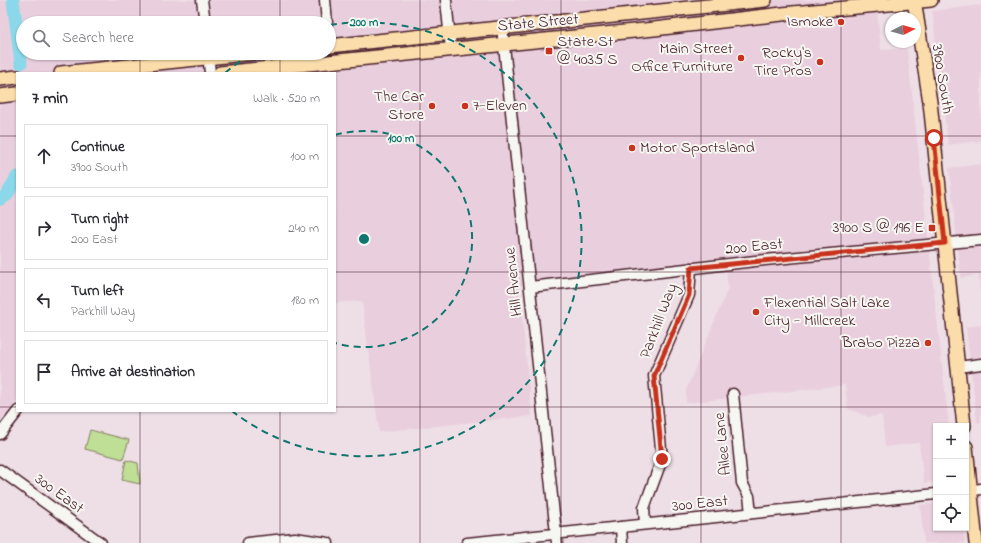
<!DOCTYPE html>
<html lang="en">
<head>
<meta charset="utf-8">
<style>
	:root { --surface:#fff; --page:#f7f7f7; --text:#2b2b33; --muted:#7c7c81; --line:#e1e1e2 }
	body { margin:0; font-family:"Indie Flower",sans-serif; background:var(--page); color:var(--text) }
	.controls { position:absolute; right:12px; bottom:12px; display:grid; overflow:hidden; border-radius:0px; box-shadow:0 1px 3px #0004 }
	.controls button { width:36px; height:36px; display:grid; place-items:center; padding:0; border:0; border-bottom:1px solid var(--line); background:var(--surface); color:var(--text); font:20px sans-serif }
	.compass { position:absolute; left:885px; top:12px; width:36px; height:36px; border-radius:50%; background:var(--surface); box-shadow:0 1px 3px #0004; rotate:84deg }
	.stop { position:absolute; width:12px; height:12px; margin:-9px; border:3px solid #c8321e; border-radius:50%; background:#fff }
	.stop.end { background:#c8321e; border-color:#fff; box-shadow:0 1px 4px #0008 }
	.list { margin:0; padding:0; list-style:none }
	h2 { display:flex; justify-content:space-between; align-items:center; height:52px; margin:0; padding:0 16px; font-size:17px }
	h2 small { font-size:13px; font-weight:400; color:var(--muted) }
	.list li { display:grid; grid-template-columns:26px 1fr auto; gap:12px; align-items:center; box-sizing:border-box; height:64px; margin:0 8px 8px; padding:0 8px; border:1px solid var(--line); border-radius:0px }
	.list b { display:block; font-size:15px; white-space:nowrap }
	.list p { margin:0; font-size:13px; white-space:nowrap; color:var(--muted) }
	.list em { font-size:13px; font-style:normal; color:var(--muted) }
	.icon { flex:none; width:22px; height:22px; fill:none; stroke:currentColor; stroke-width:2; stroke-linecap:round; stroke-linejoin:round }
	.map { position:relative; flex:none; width:981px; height:543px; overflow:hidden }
	.search { position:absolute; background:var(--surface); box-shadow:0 1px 3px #0004; left:16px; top:16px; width:320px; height:44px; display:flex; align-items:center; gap:10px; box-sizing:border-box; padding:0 14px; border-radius:22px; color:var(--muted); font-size:15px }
	.panel { position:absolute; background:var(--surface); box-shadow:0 1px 3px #0004; left:16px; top:72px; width:320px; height:340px; border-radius:0px }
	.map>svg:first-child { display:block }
	.built { fill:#e9cfdd; fill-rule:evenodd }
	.green { fill:#bfde96; stroke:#847e60 }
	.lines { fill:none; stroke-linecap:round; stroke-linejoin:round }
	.river { stroke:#8ad8e9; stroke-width:13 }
	.minor-casing { stroke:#4a1f2b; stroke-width:13 }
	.major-casing { stroke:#4a1f2b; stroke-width:16 }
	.minor { stroke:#f6f6f2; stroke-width:10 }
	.major { stroke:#faddab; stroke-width:13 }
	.route { stroke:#c8321e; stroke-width:5 }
	.grid { fill:none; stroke:#4a1f2b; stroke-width:1; stroke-opacity:0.55 }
	.ring { fill:none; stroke:#0f766e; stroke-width:2; stroke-dasharray:7 5 }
	.poi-dot { fill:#c8321e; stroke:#f6f6f2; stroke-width:1.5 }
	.labels { text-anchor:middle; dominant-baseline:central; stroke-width:4; stroke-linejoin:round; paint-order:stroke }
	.poi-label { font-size:16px; fill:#4a1f2b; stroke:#f6f6f2; text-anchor:end }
	.street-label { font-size:16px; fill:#4a1f2b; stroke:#f6f6f2 }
	.centre { fill:#0f766e; stroke:#f6f6f2; stroke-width:2 }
	.ring-label { font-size:12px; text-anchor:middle; font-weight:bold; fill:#0f766e; stroke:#f6f6f2; stroke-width:4; stroke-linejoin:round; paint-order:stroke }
</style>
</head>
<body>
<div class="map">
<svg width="981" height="543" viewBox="0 0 981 543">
	<rect width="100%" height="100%" fill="#eedfe6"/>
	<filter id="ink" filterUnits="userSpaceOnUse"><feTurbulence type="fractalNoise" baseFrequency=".025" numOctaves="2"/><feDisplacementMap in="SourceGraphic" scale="8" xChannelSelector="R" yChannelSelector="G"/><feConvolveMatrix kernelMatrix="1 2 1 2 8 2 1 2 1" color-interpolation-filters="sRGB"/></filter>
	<g filter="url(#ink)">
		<g class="built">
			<path d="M 0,0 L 876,0 L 881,50 L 907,48 L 949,426 L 936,426 L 936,482 L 924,483 L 919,443 L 885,447 L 882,415 L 869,417 L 848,409 L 845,385 L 686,403 L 686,390 L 728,288 L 725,262 L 519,286 L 532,416 L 379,432 L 362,301 L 335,303 L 335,73 L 17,73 L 17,401 L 0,422 ZM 23,23 L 329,23 L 329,53 L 23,53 Z"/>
			<polygon points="981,5 981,141 948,145 932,11"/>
			<polygon points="981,164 981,290 980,290 978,275 961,278 949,168"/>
			<polygon points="981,325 981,422 977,423 966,327"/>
			<polygon points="936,503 936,528 964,528 965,543 924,543 920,505"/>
		</g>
		<g class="green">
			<polygon points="90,430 129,440 123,459 85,449"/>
			<polygon points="126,460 138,463 140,484 122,480"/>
		</g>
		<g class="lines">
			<g class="river">
				<polyline points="13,0 21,63"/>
				<polyline points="0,199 7,195 17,177"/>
			</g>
			<g class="minor-casing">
				<g id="minor">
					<polyline points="202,0 205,23"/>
					<polyline points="325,0 327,23"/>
					<polyline points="446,0 451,49"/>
					<polyline points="502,27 557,543"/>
					<polyline points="208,53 210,73"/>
					<polyline points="530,287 755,261 981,240"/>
					<polyline points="958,367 981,364"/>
					<polyline points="733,394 742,483 749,496 751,513"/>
					<polyline points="0,434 18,411"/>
					<polyline points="0,470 101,543"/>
					<polyline points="966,491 981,489"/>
					<polyline points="645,524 644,508 662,459 654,376 689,295 691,268"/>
					<polyline points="621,527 622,543"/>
					<polyline points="248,543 295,538 328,543"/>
					<polyline points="467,543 936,494"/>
				</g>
			</g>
			<g class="major-casing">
				<g id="major">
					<polyline points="914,0 930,102 964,426"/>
					<polyline points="329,46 765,0"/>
					<polyline points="61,73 254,53"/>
					<polyline points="220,73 654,29 782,14 931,0"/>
					<polyline points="0,79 17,77"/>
					<polyline points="0,96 17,94"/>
					<polyline points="966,447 976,543"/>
				</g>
			</g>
			<use href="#minor" class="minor"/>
			<use href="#major" class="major"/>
		</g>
	</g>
	<g class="lines" filter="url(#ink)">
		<polyline class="route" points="662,459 654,376 689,295 691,268 945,243 934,138"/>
	</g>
	<path class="grid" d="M 140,0 L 140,23M 280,0 L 280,23M 420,0 L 420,543M 561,0 L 561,543M 701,0 L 701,543M 841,0 L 841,543M 140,53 L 140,73M 280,53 L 280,73M 0,136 L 17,136M 335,136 L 981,136M 0,272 L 17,272M 335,272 L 981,272M 0,407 L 17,407M 335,407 L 981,407M 140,411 L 140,543M 280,411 L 280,543"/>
	<g class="ring">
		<path d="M335 135A108 108 0 1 1 335 343"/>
		<path d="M225 73A217 217 0 0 1 251 54M330 25A217 217 0 1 1 232 411"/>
	</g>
	<g class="poi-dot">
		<circle cx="841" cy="22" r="4"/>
		<rect x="545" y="47" width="8" height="8" rx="2"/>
		<circle cx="741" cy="58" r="4"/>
		<circle cx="820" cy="62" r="4"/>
		<circle cx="432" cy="106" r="4"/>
		<circle cx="465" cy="106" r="4"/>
		<circle cx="632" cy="148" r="4"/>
		<rect x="928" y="224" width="8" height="8" rx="2"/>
		<circle cx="756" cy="312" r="4"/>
		<circle cx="928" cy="343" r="4"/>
	</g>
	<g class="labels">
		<g class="poi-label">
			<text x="833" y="22">Ismoke</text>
			<text x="557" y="42" text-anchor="start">State St<tspan x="557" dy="18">@ 4035 S</tspan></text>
			<text x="733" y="49">Main Street<tspan x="733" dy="18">Office Furniture</tspan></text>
			<text x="812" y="53">Rocky's<tspan x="812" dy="18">Tire Pros</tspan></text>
			<text x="424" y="97">The Car<tspan x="424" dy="18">Store</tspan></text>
			<text x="473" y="106" text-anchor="start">7-Eleven</text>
			<text x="640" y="148" text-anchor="start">Motor Sportsland</text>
			<text x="924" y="228">3900 S @ 196 E</text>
			<text x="764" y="303" text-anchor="start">Flexential Salt Lake<tspan x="764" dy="18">City - Millcreek</tspan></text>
			<text x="920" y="343">Brabo Pizza</text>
		</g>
		<g class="street-label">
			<text transform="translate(538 23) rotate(-5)">State Street</text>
			<text transform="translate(942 79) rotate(81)">3900 South</text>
			<text transform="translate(754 247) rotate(-6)">200 East</text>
			<text transform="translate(514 282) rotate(-96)">Hill Avenue</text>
			<text transform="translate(659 321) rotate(-69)">Parkhill Way</text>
			<text transform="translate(723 444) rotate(-96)">Ailee Lane</text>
			<text transform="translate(59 494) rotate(36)">300 East</text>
			<text transform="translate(700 504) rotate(-6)">300 East</text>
		</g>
	</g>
	<circle cx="364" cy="239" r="6" class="centre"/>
	<g class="ring-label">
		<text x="364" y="26">200 m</text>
		<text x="401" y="142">100 m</text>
	</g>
</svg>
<div class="controls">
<button>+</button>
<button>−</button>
<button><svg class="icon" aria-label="locate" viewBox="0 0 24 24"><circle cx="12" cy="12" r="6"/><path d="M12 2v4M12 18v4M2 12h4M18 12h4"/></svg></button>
</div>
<svg class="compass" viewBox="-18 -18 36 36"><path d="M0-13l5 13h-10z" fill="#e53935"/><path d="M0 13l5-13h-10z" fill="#7c7c81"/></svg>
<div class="stop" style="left:934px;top:138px"></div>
<div class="stop end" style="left:662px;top:459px"></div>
<div class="search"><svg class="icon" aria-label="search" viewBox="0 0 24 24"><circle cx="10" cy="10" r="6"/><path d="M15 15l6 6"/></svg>Search here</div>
<section class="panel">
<h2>7 min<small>Walk · 520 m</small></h2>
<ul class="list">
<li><svg class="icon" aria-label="ahead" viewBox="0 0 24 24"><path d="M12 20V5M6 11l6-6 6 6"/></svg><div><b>Continue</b><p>3900 South</p></div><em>100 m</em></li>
<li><svg class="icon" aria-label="right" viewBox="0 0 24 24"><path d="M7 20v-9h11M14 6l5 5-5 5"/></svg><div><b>Turn right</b><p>200 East</p></div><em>240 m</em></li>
<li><svg class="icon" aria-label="left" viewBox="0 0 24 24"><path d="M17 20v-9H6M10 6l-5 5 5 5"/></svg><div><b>Turn left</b><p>Parkhill Way</p></div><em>180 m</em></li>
<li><svg class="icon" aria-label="arrive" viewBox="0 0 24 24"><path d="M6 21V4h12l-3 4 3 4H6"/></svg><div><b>Arrive at destination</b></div></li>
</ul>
</section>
</div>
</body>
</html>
